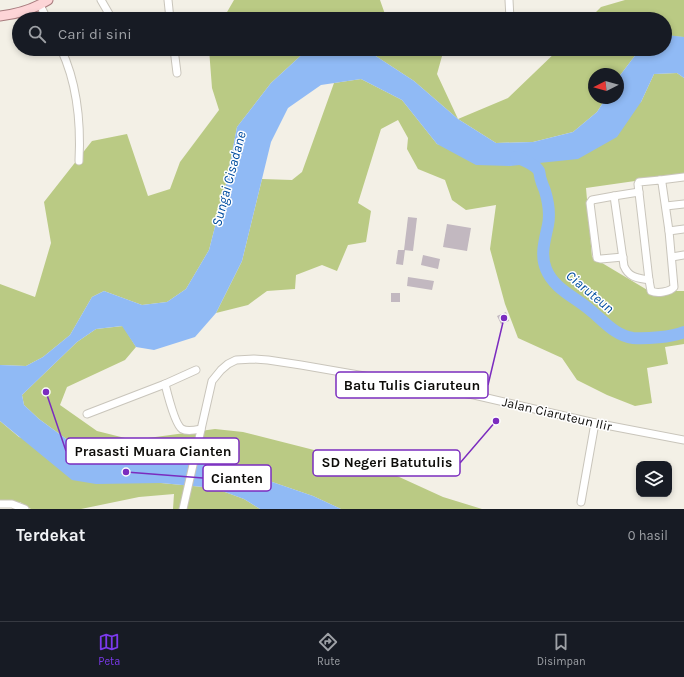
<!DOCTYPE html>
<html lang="id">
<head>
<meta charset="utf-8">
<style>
	:root { --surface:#171b24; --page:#20242c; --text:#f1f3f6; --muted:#9ea1a6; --line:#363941; --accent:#7c3aed }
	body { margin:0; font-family:Karla,sans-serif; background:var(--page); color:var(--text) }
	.controls { position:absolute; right:12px; bottom:12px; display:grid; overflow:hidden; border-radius:8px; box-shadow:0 2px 6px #0003 }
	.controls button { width:36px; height:36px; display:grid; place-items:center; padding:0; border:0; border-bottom:1px solid var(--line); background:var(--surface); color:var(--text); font:20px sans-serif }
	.compass { position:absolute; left:588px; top:68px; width:36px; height:36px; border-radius:50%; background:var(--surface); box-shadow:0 2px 6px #0003; rotate:264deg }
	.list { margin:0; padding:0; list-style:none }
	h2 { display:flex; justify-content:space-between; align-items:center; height:52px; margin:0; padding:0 16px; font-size:17px }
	h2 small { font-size:13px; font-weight:400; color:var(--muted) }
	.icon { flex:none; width:22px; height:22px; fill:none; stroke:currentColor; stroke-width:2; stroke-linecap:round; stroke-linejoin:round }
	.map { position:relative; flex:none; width:684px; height:509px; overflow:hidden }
	.search { position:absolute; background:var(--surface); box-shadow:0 2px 6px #0003; left:12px; right:12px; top:12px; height:44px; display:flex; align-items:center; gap:10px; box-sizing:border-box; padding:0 14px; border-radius:22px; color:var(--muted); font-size:15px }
	.sheet { height:112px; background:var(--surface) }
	nav { display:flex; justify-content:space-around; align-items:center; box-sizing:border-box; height:56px; border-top:1px solid var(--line); background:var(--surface); font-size:11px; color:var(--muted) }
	nav a { display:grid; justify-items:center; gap:2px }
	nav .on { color:var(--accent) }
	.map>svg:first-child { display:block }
	.green { fill:#baca84 }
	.water { fill:#90baf5 }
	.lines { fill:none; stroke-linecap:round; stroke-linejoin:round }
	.river { stroke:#90baf5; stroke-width:12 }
	.building { fill:#c2b8c0 }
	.minor-casing { stroke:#c9c5bb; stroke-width:9 }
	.major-casing { stroke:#a87c7e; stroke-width:11 }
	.minor { stroke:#fff; stroke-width:7 }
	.major { stroke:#fdd5d7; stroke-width:9 }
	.labels { text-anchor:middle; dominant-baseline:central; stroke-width:3; stroke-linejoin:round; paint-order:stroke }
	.street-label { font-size:13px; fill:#0d0c09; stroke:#fff }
	.water-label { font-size:14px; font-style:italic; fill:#004da0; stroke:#fff }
	.leader { fill:none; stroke:#7b2cbf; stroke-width:1.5 }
	.callout-dot { fill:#7b2cbf; stroke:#fff; stroke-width:1.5 }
	.callout { fill:#fff; stroke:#7b2cbf; stroke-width:1.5 }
	.callout-label { font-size:14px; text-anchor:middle; font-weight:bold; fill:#0d0c09 }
</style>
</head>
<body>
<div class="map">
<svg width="684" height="509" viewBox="0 0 684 509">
	<rect width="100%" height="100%" fill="#f3f0e6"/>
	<g class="green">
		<polygon points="234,0 380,0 386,17 392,19 223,19"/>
		<polygon points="625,0 684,0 684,37 665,36 665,19 589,19 601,7"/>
		<polygon points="209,49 308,49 271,83 237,127 226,184 209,250 186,289 167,302 142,305 104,291 92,297 70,335 43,357 26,366 0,365 0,284 35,297 51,243 44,202 92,141 127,134 148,196 170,189 180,162 219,110 212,88"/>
		<polygon points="365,49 444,49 437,74 458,119 508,98 559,49 640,49 618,78 618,74 594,74 594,98 606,98 597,112 573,132 533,142 496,143 458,119 414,81"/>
		<polygon points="677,73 684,78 684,174 586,188 592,257 649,291 684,291 684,344 665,347 668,364 647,368 652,403 635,406 607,395 577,380 562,358 518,338 505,304 490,249 496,205 466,210 452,200 445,180 418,169 407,149 408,138 398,120 381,129 358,203 371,211 366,242 348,245 337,271 322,265 296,275 295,289 267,291 248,305 216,313 242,261 262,179 292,180 302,172 334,83 361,79 402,100 437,144 510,166 641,102 654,74"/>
		<polygon points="123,326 136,347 125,360 67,387 60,405 97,431 133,440 215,429 243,432 373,465 443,497 482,509 341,509 313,496 217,463 167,460 144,461 119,459 80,449 39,419 24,405 22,395 77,342 96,329"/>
		<polygon points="0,421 19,437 161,483 214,488 244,499 260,509 173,509 174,494 139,497 81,509 31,509 20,502 0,502"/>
	</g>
	<polygon class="water" points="667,35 684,37 684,78 677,73 654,74 641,102 617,137 578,159 510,166 476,165 437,144 402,100 361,79 321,85 288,108 271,142 242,261 216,313 195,337 154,350 136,347 122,326 96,329 77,342 22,395 24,405 39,419 80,449 119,459 144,461 167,460 217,463 313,496 341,509 260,509 244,499 214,488 161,483 96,484 72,480 0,421 0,365 26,366 43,357 70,335 92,297 104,291 142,305 167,302 186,289 209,250 226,184 237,127 271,83 308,49 365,49 414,81 458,119 496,143 533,142 573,132 597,112 606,98 618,98 618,78 640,49 665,49 665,36"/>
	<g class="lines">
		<path class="river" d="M 516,157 C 523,160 535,164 539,171 C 540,174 540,178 541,180 C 542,184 544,188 545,191 C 548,201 550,215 548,225 C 545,240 540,254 546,269 C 554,289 575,297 590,310 C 603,320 615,336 633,338 C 646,339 672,337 684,332"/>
	</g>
	<g class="building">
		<polygon points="408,217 417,218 413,251 404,250"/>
		<polygon points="447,224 471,228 467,251 443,247"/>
		<polygon points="398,250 405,250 403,265 396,264"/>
		<polygon points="423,255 440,259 438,269 421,265"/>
		<polygon points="408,277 434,281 432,290 407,286"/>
		<rect x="391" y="293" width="9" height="9"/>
		<polygon points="506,312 509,321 501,324 497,316"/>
	</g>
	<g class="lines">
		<g class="minor-casing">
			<g id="minor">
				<polyline points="101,0 112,19"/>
				<polyline points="168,0 170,19"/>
				<polyline points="509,0 510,19"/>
				<polyline points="40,5 47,19"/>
				<path d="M 61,49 C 78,85 81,123 79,161"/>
				<polyline points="174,49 177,73"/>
				<polyline points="512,49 512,50"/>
				<path d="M 660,180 L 662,183 L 669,231 L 674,287 C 670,292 657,294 651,291 L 649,280 L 638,184 L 639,182 Z"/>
				<polyline points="660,180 684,177"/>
				<path d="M 639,192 L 614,196 L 624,266 C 629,278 638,278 649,280"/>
				<polyline points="614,196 592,200 590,203 597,258 601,259 623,257"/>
				<polyline points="666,206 684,204"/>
				<polyline points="669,231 684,229"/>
				<polyline points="672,257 684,255"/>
				<path d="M 165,384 C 167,392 175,425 182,429 C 187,432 196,430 201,429"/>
				<polyline points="87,414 165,384 196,370"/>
				<polyline points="581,502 595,423"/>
				<polyline points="0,504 12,504 25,509"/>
				<polyline points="183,509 212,381 221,370 228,364 236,360 254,359 268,360 301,365 474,395 595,423 684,440"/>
			</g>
		</g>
		<g class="major-casing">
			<path id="major" d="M 0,16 C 17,14 34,9 48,0"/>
		</g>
		<use href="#minor" class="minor"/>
		<use href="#major" class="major"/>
	</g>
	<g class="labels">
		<g class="street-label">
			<text transform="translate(557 414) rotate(13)">Jalan Ciaruteun Ilir</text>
		</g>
		<g class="water-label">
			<text transform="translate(229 179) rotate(-75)">Sungai Cisadane</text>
			<text transform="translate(590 292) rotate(40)">Ciaruteun</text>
		</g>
	</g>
	<path class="leader" d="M504 318L488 385M46 392L66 451M496 421L460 463M126 472L203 478"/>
	<g class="callout-dot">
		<circle cx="504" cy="318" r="4"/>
		<circle cx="46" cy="392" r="4"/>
		<circle cx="496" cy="421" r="4"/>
		<circle cx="126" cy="472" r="4"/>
	</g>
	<g class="callout">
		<rect x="336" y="372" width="152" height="26" rx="4"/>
		<rect x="66" y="438" width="173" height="26" rx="4"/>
		<rect x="313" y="450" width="147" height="26" rx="4"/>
		<rect x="203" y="465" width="68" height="26" rx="4"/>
	</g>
	<g class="callout-label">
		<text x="412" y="390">Batu Tulis Ciaruteun</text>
		<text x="153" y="456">Prasasti Muara Cianten</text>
		<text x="387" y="467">SD Negeri Batutulis</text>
		<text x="237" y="483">Cianten</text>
	</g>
</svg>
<div class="controls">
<button><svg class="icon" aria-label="layers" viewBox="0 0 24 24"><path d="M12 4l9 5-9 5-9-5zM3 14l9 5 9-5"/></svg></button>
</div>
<svg class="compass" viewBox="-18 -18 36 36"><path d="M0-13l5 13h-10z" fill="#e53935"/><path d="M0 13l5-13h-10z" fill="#9ea1a6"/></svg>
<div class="search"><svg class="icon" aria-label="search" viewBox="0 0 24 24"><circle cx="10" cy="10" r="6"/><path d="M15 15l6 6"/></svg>Cari di sini</div>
</div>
<section class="sheet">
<h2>Terdekat<small>0 hasil</small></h2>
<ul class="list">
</ul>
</section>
<nav>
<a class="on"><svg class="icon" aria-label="map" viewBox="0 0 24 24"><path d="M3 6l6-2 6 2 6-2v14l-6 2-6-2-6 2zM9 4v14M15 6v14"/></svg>Peta</a>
<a><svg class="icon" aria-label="directions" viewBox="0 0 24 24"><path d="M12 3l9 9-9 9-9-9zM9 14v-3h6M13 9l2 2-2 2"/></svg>Rute</a>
<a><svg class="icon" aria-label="saved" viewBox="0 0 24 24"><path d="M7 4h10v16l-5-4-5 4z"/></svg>Disimpan</a>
</nav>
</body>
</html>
